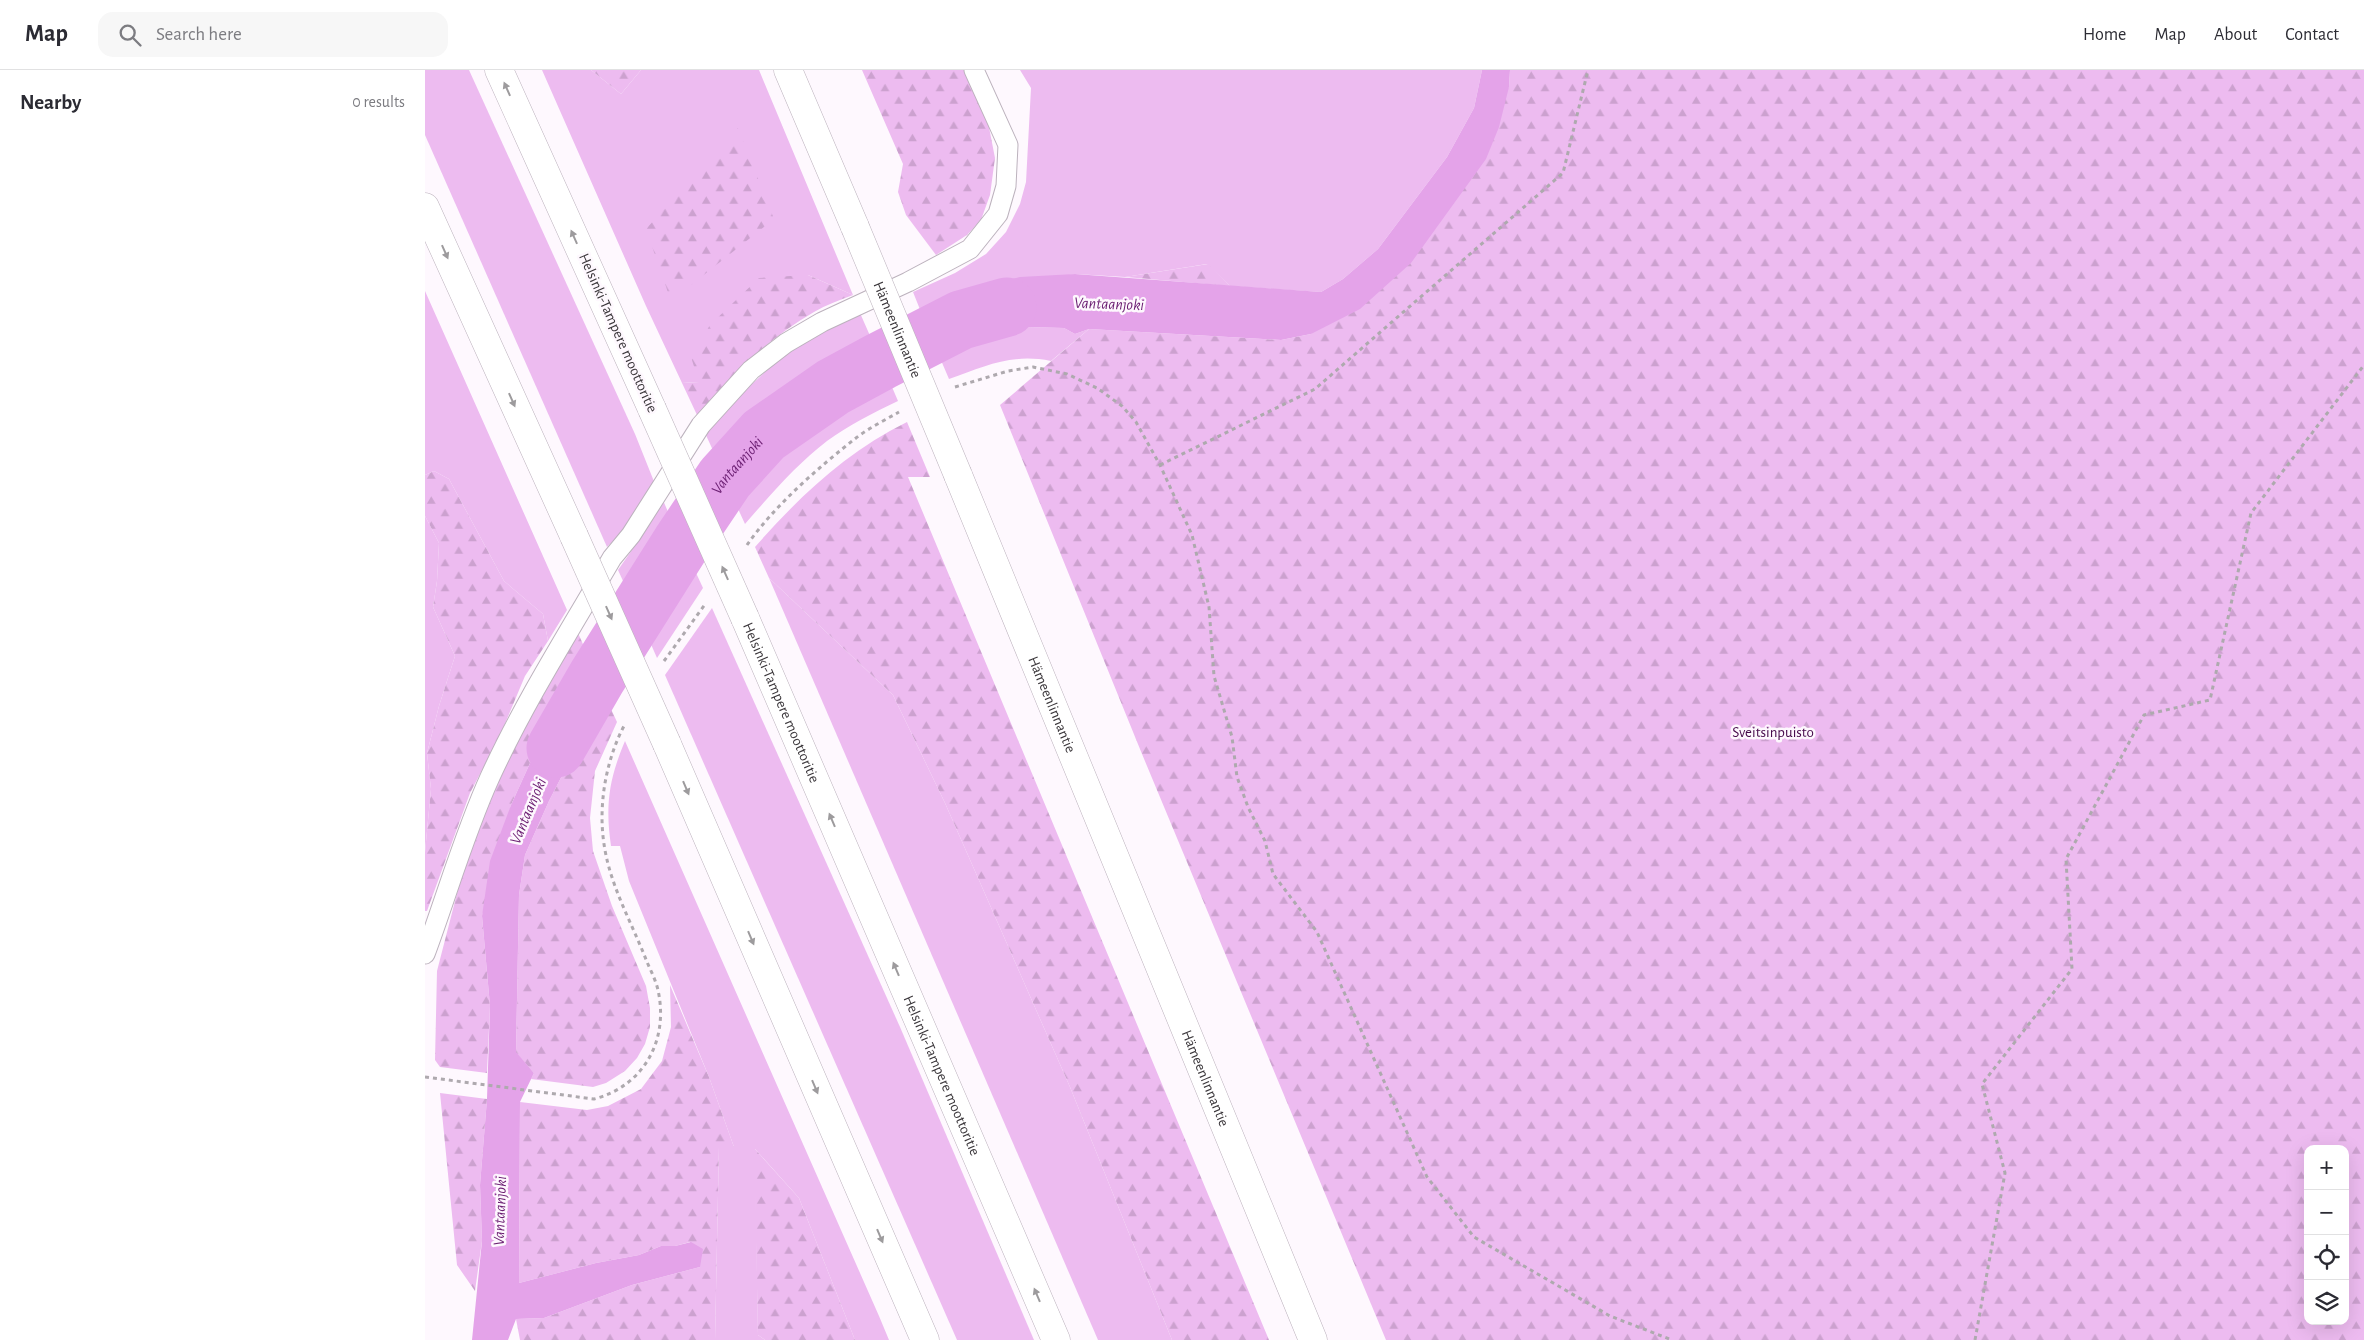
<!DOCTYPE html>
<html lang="en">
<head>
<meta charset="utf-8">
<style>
	:root { --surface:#fff; --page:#f7f7f7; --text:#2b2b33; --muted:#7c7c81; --line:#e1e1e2 }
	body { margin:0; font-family:"Alegreya Sans",sans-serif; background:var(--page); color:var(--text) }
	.controls { position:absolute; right:15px; bottom:15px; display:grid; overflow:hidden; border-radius:10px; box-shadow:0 5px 20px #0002 }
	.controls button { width:45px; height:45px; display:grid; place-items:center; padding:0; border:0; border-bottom:1px solid var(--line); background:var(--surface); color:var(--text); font:25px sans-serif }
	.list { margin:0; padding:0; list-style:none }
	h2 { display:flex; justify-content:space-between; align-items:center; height:65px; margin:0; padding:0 20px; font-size:21px }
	h2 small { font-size:16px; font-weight:400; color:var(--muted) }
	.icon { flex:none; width:28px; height:28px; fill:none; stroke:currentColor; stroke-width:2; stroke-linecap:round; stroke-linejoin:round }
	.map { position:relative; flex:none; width:1939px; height:1270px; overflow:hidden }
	header { display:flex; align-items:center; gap:30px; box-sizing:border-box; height:70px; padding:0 25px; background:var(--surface); border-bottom:1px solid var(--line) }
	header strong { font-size:24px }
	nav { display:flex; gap:28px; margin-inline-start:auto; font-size:18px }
	.search { width:350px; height:45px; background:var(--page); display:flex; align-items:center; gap:12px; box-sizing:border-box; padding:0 18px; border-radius:15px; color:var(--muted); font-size:19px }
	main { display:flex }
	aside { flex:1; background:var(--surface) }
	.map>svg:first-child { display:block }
	.grass { fill:#edbbf0 }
	.forest { fill:url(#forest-firs); fill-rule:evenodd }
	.water { fill:#e4a3e9 }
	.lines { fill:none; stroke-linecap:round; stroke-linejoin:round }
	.river { stroke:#e4a3e9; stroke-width:59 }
	.service-casing { stroke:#bcb2bd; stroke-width:21 }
	.secondary-casing { stroke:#bcb2bd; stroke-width:29 }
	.motorway-casing { stroke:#bcb2bd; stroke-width:29 }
	.path { stroke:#aea9ae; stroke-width:3; stroke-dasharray:4 4; stroke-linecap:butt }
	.service { stroke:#fff; stroke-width:19 }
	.secondary { stroke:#fff; stroke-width:28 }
	.motorway { stroke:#fff; stroke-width:28 }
	.secondary-bridge-casing { stroke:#bcb2bd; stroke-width:29; stroke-linecap:butt }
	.motorway-bridge-casing { stroke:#bcb2bd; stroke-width:29; stroke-linecap:butt }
	.secondary-bridge { stroke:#fff; stroke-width:28 }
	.motorway-bridge { stroke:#fff; stroke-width:28 }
	.oneway { fill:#9d9b9d }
	.labels { text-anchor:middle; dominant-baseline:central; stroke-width:5; stroke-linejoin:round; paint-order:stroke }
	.street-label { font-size:15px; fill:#3b373b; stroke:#fef8fe }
	.park-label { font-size:15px; fill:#45094a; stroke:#fef8fe }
	.water-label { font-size:16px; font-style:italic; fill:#6b1e72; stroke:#fef8fe }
</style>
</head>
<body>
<header>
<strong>Map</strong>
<div class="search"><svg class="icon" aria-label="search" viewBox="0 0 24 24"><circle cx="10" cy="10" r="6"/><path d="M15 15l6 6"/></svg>Search here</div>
<nav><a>Home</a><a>Map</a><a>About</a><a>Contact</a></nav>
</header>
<main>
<aside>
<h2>Nearby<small>0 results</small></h2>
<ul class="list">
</ul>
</aside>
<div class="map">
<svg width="1939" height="1270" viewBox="0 0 1939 1270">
	<defs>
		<pattern id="forest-firs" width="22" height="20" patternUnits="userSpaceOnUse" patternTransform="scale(1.25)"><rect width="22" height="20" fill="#edbbf0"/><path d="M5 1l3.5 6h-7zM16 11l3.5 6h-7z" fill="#cca1cf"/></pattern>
	</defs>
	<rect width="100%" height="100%" fill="#fef8fe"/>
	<g class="grass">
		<polygon points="0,0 44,0 210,364 230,414 199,460 182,477 0,65"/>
		<polygon points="117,0 166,0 196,24 216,0 334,0 428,225 383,205 274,312 257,313 221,236"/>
		<polygon points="595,0 1057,0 1049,38 1022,87 953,179 918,209 896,222 805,216 782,194 700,207 650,204 542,221 496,242 488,222 530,203 561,184 581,162 595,134 601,112 606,18"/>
		<polygon points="0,221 142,540 123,571 118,544 79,511 24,409 9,401 0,405"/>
		<path d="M 435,243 L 446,268 L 389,302 L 330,346 L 291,387 L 280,363 C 306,334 333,306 364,282 C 385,266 411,254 435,243 Z"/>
		<path d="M 602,257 L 639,258 L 650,264 L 664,259 L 626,291 C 587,283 560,296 524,309 L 515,288 L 559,269 L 575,268 Z"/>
		<path d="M 464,310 L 473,331 C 448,343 424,355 402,371 C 372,394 345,425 320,454 L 309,430 L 352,382 L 410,340 Z"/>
		<polygon points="237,428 247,451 232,481 203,522 193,500 216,467"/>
		<polygon points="0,446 14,473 12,511 8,537 30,586 14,636 2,683 6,719 0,782"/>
		<polygon points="266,492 278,518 232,588 221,563"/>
		<polygon points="344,508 468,625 520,733 645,1017 747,1270 673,1270"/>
		<polygon points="287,538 475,957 609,1270 532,1270 240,605"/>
		<path d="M 200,671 L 454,1246 L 464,1270 L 430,1270 L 374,1128 L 330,1079 L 333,1265 L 340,1270 L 290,1270 L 294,1077 L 309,1077 L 284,1007 L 204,811 L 195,776 L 186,776 C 180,735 184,709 200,671 Z"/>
	</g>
	<g class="forest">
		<polygon points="166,0 216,0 196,24"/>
		<polygon points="437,0 543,0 562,47 570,88 565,125 556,150 542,165 511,185 481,145 473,122 478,94"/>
		<path d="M 1085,0 L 1939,0 L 1939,1270 L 961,1270 L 717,684 L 575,335 L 664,259 L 856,270 L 886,264 L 1084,17 ZM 1883,1079 L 1920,1079 L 1920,1251 L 1883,1251 Z"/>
		<polygon points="313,58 349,149 246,231 221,159"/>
		<polygon points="783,194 805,216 700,207"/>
		<path d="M 383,205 L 428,225 C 415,230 401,235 389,242 C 342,269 307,305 272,345 L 257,313 L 274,312 L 266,287 L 285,255 L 334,208 Z"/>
		<path d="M 482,352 L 505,407 L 483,407 L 844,1270 L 747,1270 L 645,1017 L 520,733 L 468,625 L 344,508 L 330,477 C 374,427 421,382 482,352 Z"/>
		<polygon points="9,401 24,409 79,511 118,544 123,571 100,606 74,668 45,723 2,841 0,841 0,782 6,719 2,683 14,636 30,586 8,537 12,511 14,473 0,446 0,405"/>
		<polygon points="153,563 165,590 120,660 86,735 57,846 65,936 62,1003 15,997 10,990 12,901 37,804 59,740 114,627 127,610"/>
		<polygon points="179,624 192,652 170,701 165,748 168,781 187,836 221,916 225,938 225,957 220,974 212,988 200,1001 181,1013 168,1017 106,1009 109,1003 91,983 94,825 100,785 124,731"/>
		<polygon points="245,915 284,1007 309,1077 294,1077 290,1270 95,1270 91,1249 119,1248 207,1215 275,1197 265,1172 250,1176 236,1176 214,1185 171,1193 94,1213 95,1032 162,1040 183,1036 216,1019 237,991 246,957"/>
		<polygon points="15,1023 62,1029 55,1115 57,1171 50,1221 32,1195"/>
		<polygon points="329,1078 374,1128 430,1270 340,1270 333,1265"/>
	</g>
	<g class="water">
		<polygon points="1057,0 1085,0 1084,17 1074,57 1061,89 986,193 935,239 886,264 856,270 664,259 650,264 639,258 602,257 575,268 559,269 515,288 496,242 542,221 595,207 650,204 896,222 918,209 953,179 1022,87 1049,38"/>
		<polygon points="446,268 464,310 410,340 352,382 309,430 291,387 330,346 389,302"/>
		<polygon points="247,451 266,492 221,563 203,522 232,481"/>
		<polygon points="165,590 179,624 124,731 100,785 94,825 91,982 109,1003 95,1032 94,1213 171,1193 214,1185 236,1176 250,1176 266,1172 278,1179 275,1197 207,1215 119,1248 91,1249 83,1270 47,1270 57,1171 55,1115 62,1029 65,936 57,846 65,791 86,735 120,660"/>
	</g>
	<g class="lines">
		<path class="river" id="s1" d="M 131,678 L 172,607 L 257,472 L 300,408 L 339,365 L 408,317 L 456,291 L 536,250 L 582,237"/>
		<g class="service-casing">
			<path id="service" d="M 0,884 C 22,825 39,764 65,707 C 100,631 145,560 187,488 L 206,465 L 276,355 L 326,300 L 361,273 L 397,252 L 483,212 L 545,179 L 573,144 L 581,116 L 583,75 L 549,0"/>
		</g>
		<g class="secondary-casing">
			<g id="secondary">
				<polyline points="363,0 430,157"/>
				<path id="s2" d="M 533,405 L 888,1270"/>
			</g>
		</g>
		<g class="motorway-casing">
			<g id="motorway">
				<polyline points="74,0 227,339"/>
				<polyline points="0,137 149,466"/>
				<path id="s3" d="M 320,548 L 631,1270"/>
				<polyline points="242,674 500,1270"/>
			</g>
		</g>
		<g class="path">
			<polyline points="530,317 583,301 608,297 642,304 672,318 697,336 711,352 735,395 767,465 784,537 789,606 807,667 812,707 823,737 840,771 848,804 892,862 1002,1107 1049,1167 1185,1246 1247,1270"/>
			<polyline points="735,395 890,319 1138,103 1163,0"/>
			<path d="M 322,475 C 349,436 394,397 431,368 C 444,358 460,350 474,342"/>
			<polyline points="239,591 281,533"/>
			<path d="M 0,1007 L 169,1029 C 219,1016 244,970 233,920 C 231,911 226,901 222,892 C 207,853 185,816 179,774 C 173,735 181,690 199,656"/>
			<polyline points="1550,1270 1580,1103 1557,1014 1647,899 1641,789 1719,645 1785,630 1826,443 1939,295"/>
		</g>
		<use href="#service" class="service"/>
		<use href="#secondary" class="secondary"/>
		<use href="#motorway" class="motorway"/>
		<g class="secondary-bridge-casing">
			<g id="secondary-bridge">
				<path id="s4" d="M 430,157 L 533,405"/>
			</g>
		</g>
		<g class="motorway-bridge-casing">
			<g id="motorway-bridge">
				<polyline points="227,339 320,548"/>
				<polyline points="149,466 242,674"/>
			</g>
		</g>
		<use href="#secondary-bridge" class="secondary-bridge"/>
		<use href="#motorway-bridge" class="motorway-bridge"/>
	</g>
	<defs><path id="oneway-solid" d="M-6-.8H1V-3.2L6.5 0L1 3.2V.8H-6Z" transform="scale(1.25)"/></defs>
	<g class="oneway">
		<use href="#oneway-solid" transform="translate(82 19) rotate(-114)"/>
		<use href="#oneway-solid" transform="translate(149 167) rotate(-114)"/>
		<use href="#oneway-solid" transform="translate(20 182) rotate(66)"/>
		<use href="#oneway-solid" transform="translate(87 330) rotate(66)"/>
		<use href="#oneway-solid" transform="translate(300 503) rotate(-114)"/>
		<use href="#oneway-solid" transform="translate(184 543) rotate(66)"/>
		<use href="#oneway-solid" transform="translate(261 718) rotate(67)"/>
		<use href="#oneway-solid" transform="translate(407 750) rotate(-113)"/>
		<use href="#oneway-solid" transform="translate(326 868) rotate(67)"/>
		<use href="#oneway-solid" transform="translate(471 899) rotate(-113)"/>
		<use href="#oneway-solid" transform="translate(390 1017) rotate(67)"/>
		<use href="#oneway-solid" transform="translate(455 1166) rotate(67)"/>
		<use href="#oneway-solid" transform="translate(612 1225) rotate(-113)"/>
	</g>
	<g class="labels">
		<g class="street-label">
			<text stroke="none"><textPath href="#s4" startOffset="111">Hämeenlinnantie</textPath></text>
			<text transform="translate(193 263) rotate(66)">Helsinki-Tampere moottoritie</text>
			<text stroke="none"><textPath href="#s3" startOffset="92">Helsinki-Tampere moottoritie</textPath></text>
			<text stroke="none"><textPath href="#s2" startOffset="248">Hämeenlinnantie</textPath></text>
			<text stroke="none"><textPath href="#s3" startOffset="498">Helsinki-Tampere moottoritie</textPath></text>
			<text stroke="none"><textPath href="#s2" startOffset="652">Hämeenlinnantie</textPath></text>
		</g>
		<g class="park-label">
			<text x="1348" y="662">Sveitsinpuisto</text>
		</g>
		<g class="water-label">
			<text transform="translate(684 234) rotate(2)">Vantaanjoki</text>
			<text stroke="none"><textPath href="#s1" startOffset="336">Vantaanjoki</textPath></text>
			<text transform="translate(103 741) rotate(-67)">Vantaanjoki</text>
			<text transform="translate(75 1141) rotate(-88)">Vantaanjoki</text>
		</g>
	</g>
</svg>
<div class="controls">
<button>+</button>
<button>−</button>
<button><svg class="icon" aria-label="locate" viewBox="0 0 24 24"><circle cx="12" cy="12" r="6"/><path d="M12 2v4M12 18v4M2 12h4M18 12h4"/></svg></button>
<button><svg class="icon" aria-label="layers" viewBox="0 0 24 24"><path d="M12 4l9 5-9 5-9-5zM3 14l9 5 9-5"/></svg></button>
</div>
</div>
</main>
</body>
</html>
